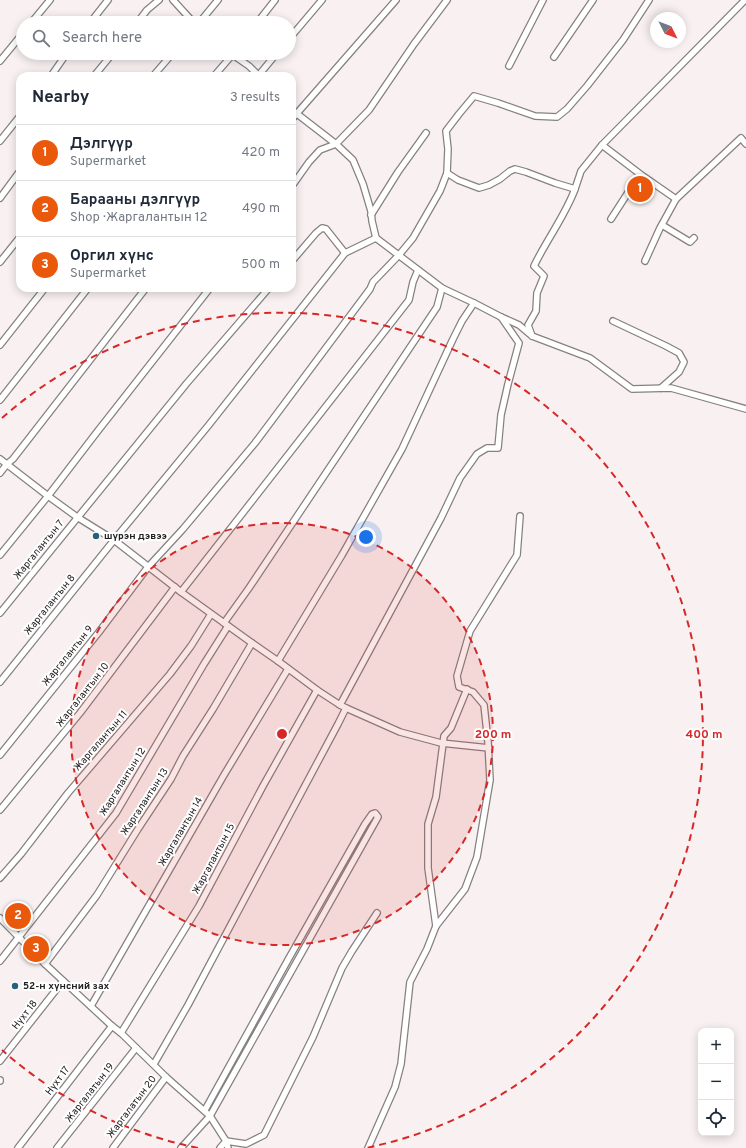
<!DOCTYPE html>
<html lang="en">
<head>
<meta charset="utf-8">
<style>
	:root { --surface:#fff; --page:#f6f6f7; --text:#1f2937; --muted:#747a83; --line:#e0e1e3; --accent:#ea580c }
	body { margin:0; font-family:Overpass,sans-serif; background:var(--page); color:var(--text) }
	.controls { position:absolute; right:12px; bottom:12px; display:grid; overflow:hidden; border-radius:8px; box-shadow:0 2px 10px #0003 }
	.controls button { width:36px; height:36px; display:grid; place-items:center; padding:0; border:0; border-bottom:1px solid var(--line); background:var(--surface); color:var(--text); font:20px sans-serif }
	.compass { position:absolute; left:650px; top:12px; width:36px; height:36px; border-radius:50%; background:var(--surface); box-shadow:0 2px 10px #0003; rotate:132deg }
	.you { position:absolute; left:366px; top:537px; width:14px; height:14px; margin:-10px; border:3px solid #fff; border-radius:50%; background:#1a73e8; box-shadow:0 0 0 6px #1a73e833 }
	.badge { display:grid; place-items:center; width:26px; height:26px; border-radius:50%; background:var(--accent); color:#fff; font-size:13px; font-weight:700 }
	.pin { position:absolute; translate:-50% -50%; border:2px solid #fff; box-shadow:0 1px 4px #0006 }
	.list { margin:0; padding:0; list-style:none }
	h2 { display:flex; justify-content:space-between; align-items:center; height:52px; margin:0; padding:0 16px; font-size:17px }
	h2 small { font-size:13px; font-weight:400; color:var(--muted) }
	.list li { display:grid; grid-template-columns:26px 1fr auto; gap:12px; align-items:center; box-sizing:border-box; height:56px; padding:0 16px; border-top:1px solid var(--line) }
	.list b { display:block; font-size:15px; white-space:nowrap }
	.list p { margin:0; font-size:13px; white-space:nowrap; color:var(--muted) }
	.list em { font-size:13px; font-style:normal; color:var(--muted) }
	.icon { flex:none; width:22px; height:22px; fill:none; stroke:currentColor; stroke-width:2; stroke-linecap:round; stroke-linejoin:round }
	.map { position:relative; flex:none; width:746px; height:1148px; overflow:hidden }
	.search { position:absolute; background:var(--surface); box-shadow:0 2px 10px #0003; left:16px; top:16px; width:280px; height:44px; display:flex; align-items:center; gap:10px; box-sizing:border-box; padding:0 14px; border-radius:22px; color:var(--muted); font-size:15px }
	.panel { position:absolute; background:var(--surface); box-shadow:0 2px 10px #0003; left:16px; top:72px; width:280px; height:220px; border-radius:12px }
	.map>svg:first-child { display:block }
	.lines { fill:none; stroke-linecap:round; stroke-linejoin:round }
	.street-casing { stroke:#878081; stroke-width:8 }
	.street { stroke:#fff; stroke-width:5.5 }
	.ring { fill:none; stroke:#d62828; stroke-width:2; stroke-dasharray:7 5 }
	.poi-dot { fill:#27627a; stroke:#fff; stroke-width:1.5 }
	.labels { text-anchor:middle; dominant-baseline:central; stroke-width:4; stroke-linejoin:round; paint-order:stroke }
	.poi-label { font-size:10px; font-weight:bold; fill:#222020; stroke:#fff; text-anchor:start }
	.street-label { font-size:10px; fill:#222020; stroke:#fff }
	.centre { fill:#d62828; stroke:#fff; stroke-width:2 }
	.ring-label { font-size:12px; text-anchor:middle; font-weight:bold; fill:#d62828; stroke:#fff; stroke-width:4; stroke-linejoin:round; paint-order:stroke }
</style>
</head>
<body>
<div class="map">
<svg width="746" height="1148" viewBox="0 0 746 1148">
	<rect width="100%" height="100%" fill="#f9f1f1"/>
	<g class="lines">
		<g class="street-casing">
			<g id="street">
				<polyline points="173,0 194,23"/>
				<polyline points="31,23 50,0"/>
				<polyline points="90,23 108,0"/>
				<polyline points="137,23 147,10 159,0"/>
				<polyline points="199,23 218,0"/>
				<polyline points="257,23 275,0"/>
				<polyline points="289,39 322,0"/>
				<polyline points="230,53 249,66 259,76"/>
				<polyline points="554,57 593,0"/>
				<polyline points="0,61 23,33"/>
				<polyline points="509,66 543,0"/>
				<polyline points="51,76 67,53"/>
				<polyline points="94,76 113,53"/>
				<polyline points="153,76 173,53"/>
				<polyline points="214,76 234,53"/>
				<polyline points="258,76 277,53"/>
				<polyline points="292,110 336,144 353,160 363,184 371,211 372,221 376,238 442,288 474,303 501,317 519,325 532,336 590,358 632,389 671,388 746,409"/>
				<polyline points="292,119 396,0"/>
				<polyline points="0,141 20,116"/>
				<polyline points="602,145 640,174 676,199 741,138 746,144"/>
				<polyline points="447,173 458,180 479,188 489,185 500,179 510,171 515,169 526,172 555,183 575,189 581,171 602,145 745,0"/>
				<polyline points="292,186 309,162 320,150 336,144 369,110 414,44 447,0"/>
				<polyline points="0,198 20,171"/>
				<polyline points="371,215 398,172 426,133"/>
				<polyline points="611,219 640,174"/>
				<polyline points="662,225 690,242 694,238"/>
				<polyline points="292,261 316,233 322,228 326,229 345,253"/>
				<polyline points="645,261 660,228 676,199"/>
				<polyline points="0,262 20,237"/>
				<polyline points="613,321 666,346 679,353 684,362 679,372 661,388"/>
				<path d="M 532,336 L 528,325 L 536,311 L 537,293 L 544,276 L 534,266 C 547,239 565,216 575,189"/>
				<polyline points="0,345 45,288"/>
				<polyline points="0,400 88,288"/>
				<polyline points="0,459 48,496 77,517 114,540 181,592 252,643 278,661 317,690 340,705"/>
				<polyline points="0,473 7,464 13,459 146,288"/>
				<polyline points="0,555 48,496 97,432 210,288"/>
				<polyline points="181,592 409,300 413,282 418,270"/>
				<polyline points="0,613 187,383 269,288"/>
				<polyline points="224,623 249,588 437,307 442,288"/>
				<polyline points="278,661 342,555 402,449 453,339 462,321 474,303"/>
				<polyline points="0,682 114,540 208,426 345,253 376,238"/>
				<polyline points="346,708 400,732 441,743 489,748"/>
				<polyline points="0,755 99,632 148,567 183,529 255,443 370,289 373,282 399,255 413,238 440,191 447,173 448,149 446,131 459,114 474,96 498,103 535,116 557,117 567,109 587,86 623,40 649,0"/>
				<polyline points="0,810 80,713 175,587"/>
				<polyline points="0,878 21,854 68,793 170,674 191,646 211,614"/>
				<polyline points="0,918 45,964 112,1026 121,1033 166,1077 210,1116 226,1141 220,1148"/>
				<polyline points="436,926 465,889 477,857 490,780 488,742 484,705 473,692 459,687 457,676 470,631 517,555 520,516"/>
				<polyline points="0,961 116,813 204,664 228,626"/>
				<polyline points="45,964 97,895 138,829 171,779 183,756 213,709 252,643"/>
				<polyline points="91,1006 224,775 288,669"/>
				<polyline points="121,1033 199,906 263,786 317,690"/>
				<polyline points="0,1061 63,981"/>
				<polyline points="154,1064 188,1005 338,724 346,708 340,705 441,518 460,478 477,454 487,448 498,448 501,415 508,384 519,343 501,317"/>
				<polyline points="0,1080 0,1081"/>
				<polyline points="18,1148 112,1026"/>
				<polyline points="57,1148 136,1048"/>
				<polyline points="113,1148 166,1077"/>
				<polyline points="181,1148 210,1116 378,817 375,813 372,814 365,824 289,958 205,1110"/>
				<polyline points="228,1148 226,1141 246,1144 264,1135 313,1037 342,968 352,951 377,913"/>
				<polyline points="368,1148 395,1087 401,1064 410,982 427,949 436,926 428,868 428,824 436,797 444,736 451,728 467,689"/>
			</g>
		</g>
		<use href="#street" class="street"/>
	</g>
	<circle cx="282" cy="734" r="211" fill="#d62828" fill-opacity=".12"/>
	<g class="ring">
		<circle cx="282" cy="734" r="211"/>
		<path d="M198 1148A422 422 0 0 1 2 1050M2 418A422 422 0 1 1 366 1148"/>
	</g>
	<g class="poi-dot">
		<circle cx="96" cy="536" r="4"/>
		<circle cx="15" cy="986" r="4"/>
	</g>
	<g class="labels">
		<g class="poi-label">
			<text x="104" y="536">шүрэн дэвээ</text>
			<text x="23" y="986">52-н хүнсний зах</text>
		</g>
		<g class="street-label">
			<text transform="translate(39 550) rotate(-51)">Жаргалантын 7</text>
			<text transform="translate(50 605) rotate(-51)">Жаргалантын 8</text>
			<text transform="translate(68 656) rotate(-51)">Жаргалантын 9</text>
			<text transform="translate(83 695) rotate(-52)">Жаргалантын 10</text>
			<text transform="translate(101 741) rotate(-49)">Жаргалантын 11</text>
			<text transform="translate(123 782) rotate(-58)">Жаргалантын 12</text>
			<text transform="translate(145 802) rotate(-57)">Жаргалантын 13</text>
			<text transform="translate(181 832) rotate(-60)">Жаргалантын 14</text>
			<text transform="translate(214 859) rotate(-62)">Жаргалантын 15</text>
			<text transform="translate(25 1015) rotate(-52)">Нүхт 18</text>
			<text transform="translate(58 1081) rotate(-53)">Нүхт 17</text>
			<text transform="translate(90 1093) rotate(-52)">Жаргалатын 19</text>
			<text transform="translate(132 1107) rotate(-53)">Жаргалатын 20</text>
		</g>
	</g>
	<circle cx="282" cy="734" r="6" class="centre"/>
	<g class="ring-label">
		<text x="493" y="738">200 m</text>
		<text x="704" y="738">400 m</text>
	</g>
</svg>
<div class="controls">
<button>+</button>
<button>−</button>
<button><svg class="icon" aria-label="locate" viewBox="0 0 24 24"><circle cx="12" cy="12" r="6"/><path d="M12 2v4M12 18v4M2 12h4M18 12h4"/></svg></button>
</div>
<svg class="compass" viewBox="-18 -18 36 36"><path d="M0-13l5 13h-10z" fill="#e53935"/><path d="M0 13l5-13h-10z" fill="#747a83"/></svg>
<div class="you"></div>
<div class="pin badge" style="left:640px;top:189px">1</div>
<div class="pin badge" style="left:18px;top:916px">2</div>
<div class="pin badge" style="left:36px;top:949px">3</div>
<div class="search"><svg class="icon" aria-label="search" viewBox="0 0 24 24"><circle cx="10" cy="10" r="6"/><path d="M15 15l6 6"/></svg>Search here</div>
<section class="panel">
<h2>Nearby<small>3 results</small></h2>
<ul class="list">
<li><span class="badge">1</span><div><b>Дэлгүүр</b><p>Supermarket</p></div><em>420 m</em></li>
<li><span class="badge">2</span><div><b>Барааны дэлгүүр</b><p>Shop · Жаргалантын 12</p></div><em>490 m</em></li>
<li><span class="badge">3</span><div><b>Оргил хүнс</b><p>Supermarket</p></div><em>500 m</em></li>
</ul>
</section>
</div>
</body>
</html>
